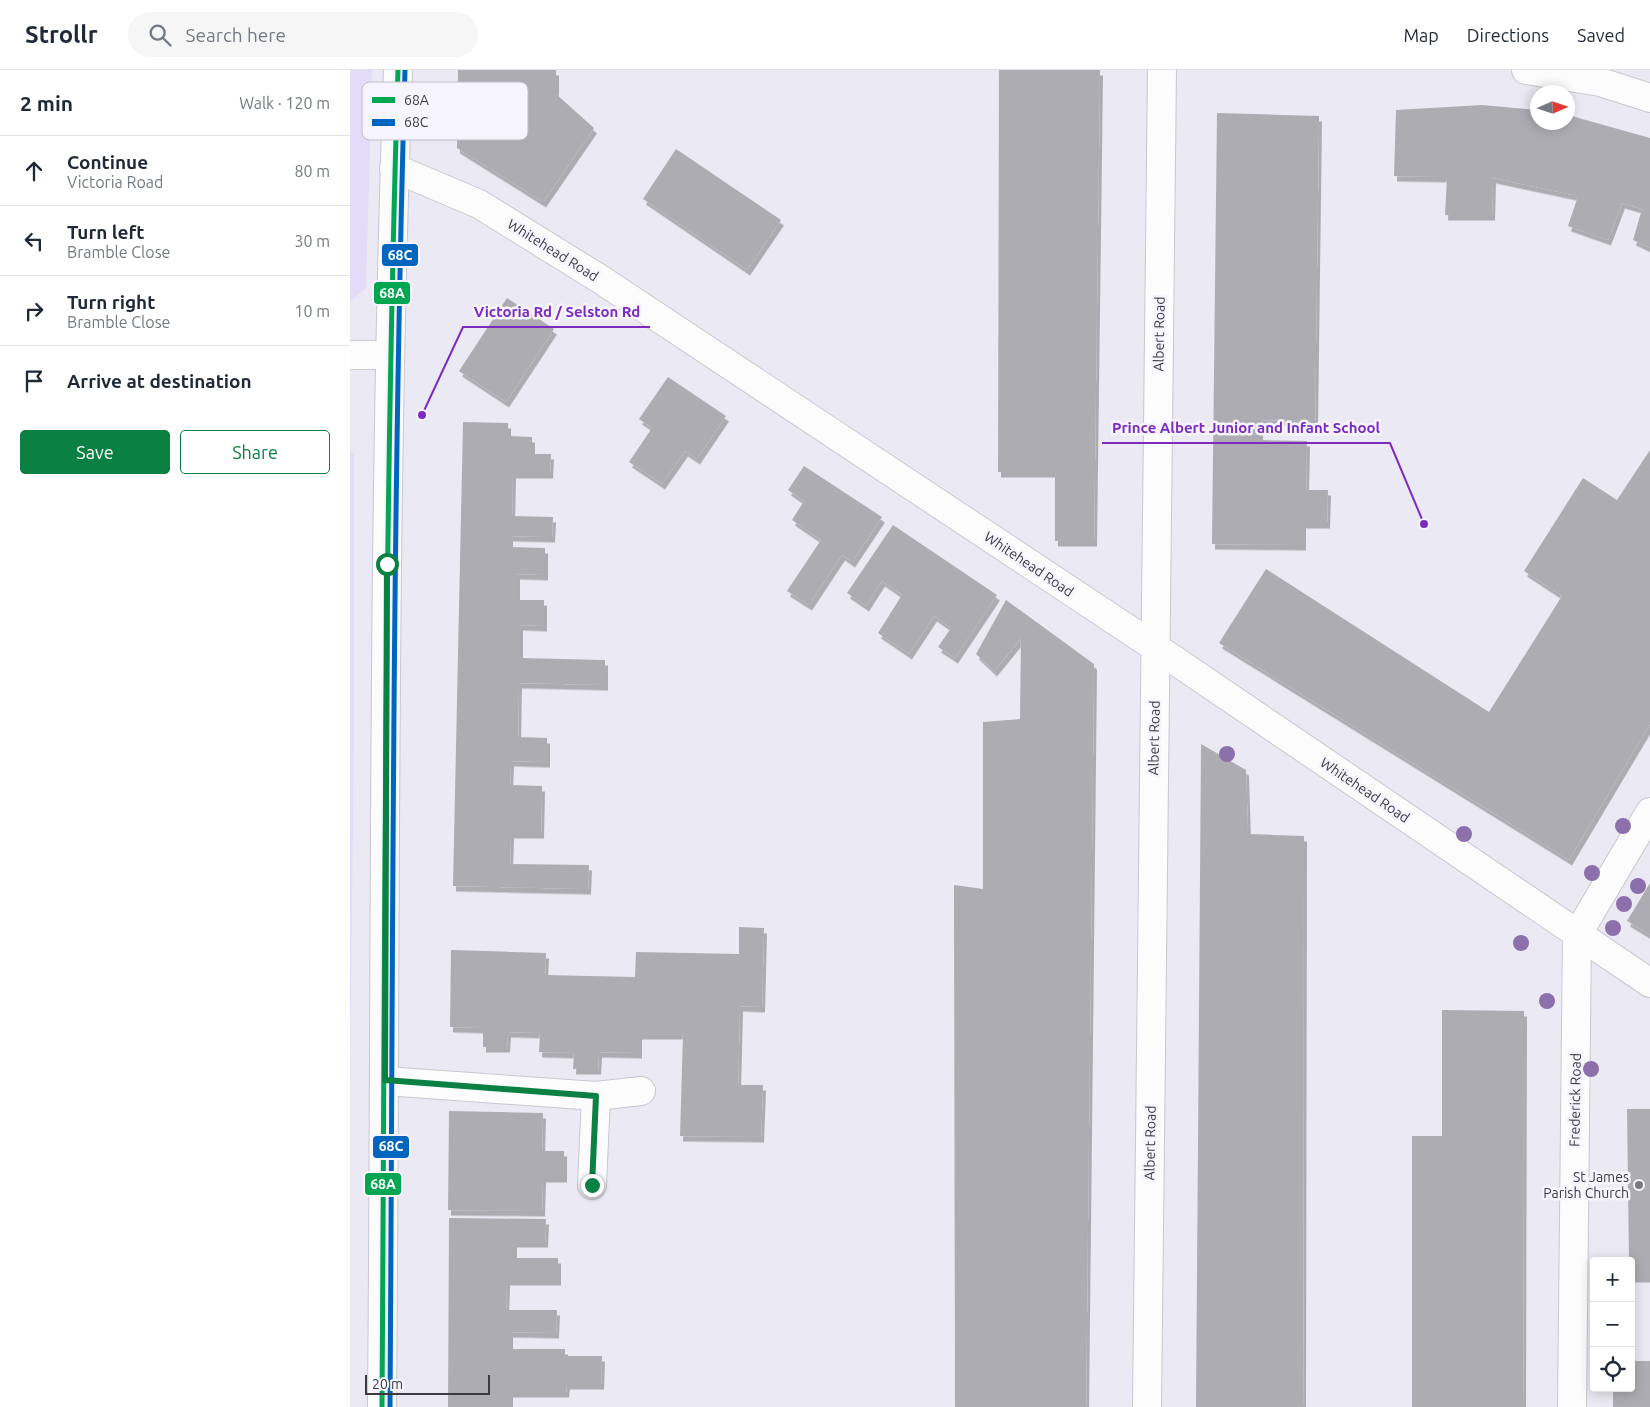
<!DOCTYPE html>
<html lang="en">
<head>
<meta charset="utf-8">
<style>
	:root { --surface:#fff; --page:#f6f6f7; --text:#1f2937; --muted:#747a83; --line:#e0e1e3; --accent:#0b8043 }
	body { margin:0; font-family:Ubuntu,sans-serif; background:var(--page); color:var(--text) }
	.controls { position:absolute; right:15px; bottom:15px; display:grid; overflow:hidden; border-radius:5px; box-shadow:0 2px 12px #0003 }
	.controls button { width:45px; height:45px; display:grid; place-items:center; padding:0; border:0; border-bottom:1px solid var(--line); background:var(--surface); color:var(--text); font:25px sans-serif }
	.compass { position:absolute; left:1180px; top:15px; width:45px; height:45px; border-radius:50%; background:var(--surface); box-shadow:0 2px 12px #0003; rotate:87deg }
	.scale { position:absolute; left:15px; bottom:12px; width:125px; box-sizing:border-box; padding-left:5px; border:2px solid #3c3b41; border-top:0; font-size:14px; line-height:18px; white-space:nowrap; color:#3c3b41; -webkit-text-stroke:4px #f6f4fe; paint-order:stroke }
	.stop { position:absolute; width:15px; height:15px; margin:-11px; border:4px solid #0b8043; border-radius:50%; background:#fff }
	.stop.end { background:#0b8043; border-color:#fff; box-shadow:0 1px 5px #0008 }
	.list { margin:0; padding:0; list-style:none }
	h2 { display:flex; justify-content:space-between; align-items:center; height:65px; margin:0; padding:0 20px; font-size:21px }
	h2 small { font-size:16px; font-weight:400; color:var(--muted) }
	.list li { display:grid; grid-template-columns:32px 1fr auto; gap:15px; align-items:center; box-sizing:border-box; height:70px; padding:0 20px; border-top:1px solid var(--line) }
	.list b { display:block; font-size:19px; white-space:nowrap }
	.list p { margin:0; font-size:16px; white-space:nowrap; color:var(--muted) }
	.list em { font-size:16px; font-style:normal; color:var(--muted) }
	.actions { display:flex; gap:10px; padding:15px 20px }
	.actions a { flex:1; padding:11px 0; border:1px solid var(--accent); border-radius:5px; text-align:center; font-size:18px; color:var(--accent) }
	.actions .main { background:var(--accent); color:#fff }
	.icon { flex:none; width:28px; height:28px; fill:none; stroke:currentColor; stroke-width:2; stroke-linecap:round; stroke-linejoin:round }
	.map { position:relative; flex:none; width:1300px; height:1337px; overflow:hidden }
	header { display:flex; align-items:center; gap:30px; box-sizing:border-box; height:70px; padding:0 25px; background:var(--surface); border-bottom:1px solid var(--line) }
	header strong { font-size:24px }
	nav { display:flex; gap:28px; margin-inline-start:auto; font-size:18px }
	.search { width:350px; height:45px; background:var(--page); display:flex; align-items:center; gap:12px; box-sizing:border-box; padding:0 18px; border-radius:28px; color:var(--muted); font-size:19px }
	main { display:flex }
	aside { flex:1; background:var(--surface) }
	.map>svg:first-child { display:block }
	.green { fill:#e3dcf8 }
	.building { fill:#adacb3; filter:url(#shadow) }
	.lines { fill:none; stroke-linecap:round; stroke-linejoin:round }
	.minor-casing { stroke:#c9c7cf; stroke-width:30 }
	.minor { stroke:#fcfcfd; stroke-width:28 }
	.bus-1-casing { stroke:#f6f4fe; stroke-width:9 }
	.bus-2-casing { stroke:#f6f4fe; stroke-width:9 }
	.bus-1 { stroke:#00a651; stroke-width:5 }
	.bus-2 { stroke:#0065bd; stroke-width:5 }
	.tree { fill:#8b70ac }
	.route { stroke:#0b8043; stroke-width:6 }
	.poi-dot { fill:#79787f; stroke:#f6f4fe; stroke-width:2 }
	.labels { text-anchor:middle; dominant-baseline:central; stroke-width:5; stroke-linejoin:round; paint-order:stroke }
	.street-label { font-size:14px; fill:#3c3b41; stroke:#f6f4fe }
	.poi-label { font-size:14px; fill:#3c3b41; stroke:#f6f4fe; text-anchor:end }
	.key { fill:#f6f4fe; stroke:#bebcc5; stroke-width:1 }
	.key-label { font-size:14px; fill:#3c3b41 }
	.leader { fill:none; stroke:#7b2cbf; stroke-width:2 }
	.callout-dot { fill:#7b2cbf; stroke:#f6f4fe; stroke-width:2 }
	.callout-label { font-size:15px; text-anchor:middle; font-weight:bold; fill:#7b2cbf; stroke:#f6f4fe; stroke-width:5; stroke-linejoin:round; paint-order:stroke }
	.line-badge { stroke:#f6f4fe; stroke-width:2 }
	.badge-label { font-size:14px; text-anchor:middle; font-weight:bold; fill:#fff }
</style>
</head>
<body>
<header>
<strong>Strollr</strong>
<div class="search"><svg class="icon" aria-label="search" viewBox="0 0 24 24"><circle cx="10" cy="10" r="6"/><path d="M15 15l6 6"/></svg>Search here</div>
<nav><a>Map</a><a>Directions</a><a>Saved</a></nav>
</header>
<main>
<aside>
<h2>2 min<small>Walk · 120 m</small></h2>
<ul class="list">
<li><svg class="icon" aria-label="ahead" viewBox="0 0 24 24"><path d="M12 20V5M6 11l6-6 6 6"/></svg><div><b>Continue</b><p>Victoria Road</p></div><em>80 m</em></li>
<li><svg class="icon" aria-label="left" viewBox="0 0 24 24"><path d="M17 20v-9H6M10 6l-5 5 5 5"/></svg><div><b>Turn left</b><p>Bramble Close</p></div><em>30 m</em></li>
<li><svg class="icon" aria-label="right" viewBox="0 0 24 24"><path d="M7 20v-9h11M14 6l5 5-5 5"/></svg><div><b>Turn right</b><p>Bramble Close</p></div><em>10 m</em></li>
<li><svg class="icon" aria-label="arrive" viewBox="0 0 24 24"><path d="M6 21V4h12l-3 4 3 4H6"/></svg><div><b>Arrive at destination</b></div></li>
</ul>
<div class="actions"><a class="main">Save</a><a>Share</a></div>
</aside>
<div class="map">
<svg width="1300" height="1337" viewBox="0 0 1300 1337">
	<defs>
		<filter id="shadow"><feDropShadow dx="3" dy="5.5" stdDeviation="0" flood-color="#0004"/></filter>
	</defs>
	<rect width="100%" height="100%" fill="#ebe9f3"/>
	<g class="green">
		<polygon points="0,0 22,0 16,218 0,232"/>
		<polygon points="0,381 4,384 4,647 0,1021"/>
	</g>
	<g class="building">
		<polygon points="108,0 206,0 206,24 244,58 193,132 107,78"/>
		<polygon points="649,0 750,0 744,471 705,471 705,402 648,402"/>
		<polygon points="1132,35 1188,40 1188,52 1218,52 1218,45 1300,68 1300,178 1283,170 1292,139 1272,133 1258,170 1218,156 1228,126 1143,108 1142,145 1095,145 1097,107 1044,106 1046,40"/>
		<polygon points="867,43 969,46 965,351 910,350 910,370 957,371 956,420 978,420 977,453 953,453 953,475 862,474"/>
		<polygon points="326,79 431,150 397,200 293,129"/>
		<polygon points="157,228 204,259 156,332 109,301"/>
		<polygon points="318,307 376,346 347,389 335,381 312,414 279,392 302,358 289,349"/>
		<polygon points="113,352 158,353 158,366 182,367 182,384 201,384 200,403 163,403 162,446 203,447 202,467 160,466 160,477 195,478 195,505 167,504 167,530 194,530 194,556 170,555 170,588 255,590 255,615 169,613 168,667 197,668 197,692 161,691 160,715 192,716 191,763 161,763 160,794 239,795 238,819 103,816"/>
		<polygon points="1300,380 1300,654 1219,790 869,573 916,499 1139,642 1212,526 1174,501 1233,408 1267,430"/>
		<polygon points="454,396 532,447 502,492 492,485 459,535 437,521 471,470 442,450 454,431 438,420"/>
		<polygon points="543,455 647,525 605,588 588,577 601,558 584,546 559,584 528,563 552,525 532,511 516,536 497,523"/>
		<polygon points="656,530 744,594 736,1337 605,1337 604,815 633,819 633,652 670,649 671,568 644,601 626,584"/>
		<polygon points="851,674 896,700 898,764 954,766 953,1337 846,1337"/>
		<polygon points="1300,813 1300,865 1277,851"/>
		<polygon points="389,857 414,858 412,937 390,936 388,1015 413,1015 411,1067 330,1066 333,964 289,964 289,983 249,982 248,999 223,999 224,983 189,982 190,963 158,962 157,977 133,977 133,958 100,957 101,880 196,883 195,905 285,907 286,882 389,884"/>
		<polygon points="1092,940 1174,941 1173,1337 1062,1337 1062,1066 1092,1066"/>
		<polygon points="1277,1039 1300,1039 1300,1207 1281,1207 1281,1191 1279,1191"/>
		<polygon points="99,1041 193,1043 192,1081 214,1081 214,1107 193,1107 192,1141 98,1140"/>
		<polygon points="99,1148 196,1149 195,1172 164,1172 164,1188 208,1188 208,1210 157,1210 156,1240 207,1240 206,1263 160,1262 160,1279 215,1279 215,1286 252,1286 251,1314 217,1314 216,1322 160,1322 160,1337 98,1337"/>
		<polygon points="1281,1291 1300,1291 1300,1337 1263,1337 1263,1318 1281,1318"/>
	</g>
	<g class="lines">
		<g class="minor-casing">
			<g id="minor">
				<polyline points="1176,0 1250,12 1300,28"/>
				<polyline points="44,98 129,134 250,209 805,577 1300,913"/>
				<polyline points="0,285 40,285"/>
				<polyline points="35,1011 246,1026 291,1021"/>
				<polyline points="242,1115 246,1026"/>
				<path d="M 32,1337 C 36,891 32,445 48,0"/>
				<polyline points="797,1337 812,0"/>
				<polyline points="1222,1337 1227,865 1300,742"/>
			</g>
		</g>
		<use href="#minor" class="minor"/>
		<g class="bus-1-casing">
			<path id="bus-1" d="M 32,1337 C 35,891 34,446 48,0"/>
		</g>
		<g class="bus-2-casing">
			<path id="bus-2" d="M 40,1337 C 43,891 42,446 55,0"/>
		</g>
		<use href="#bus-1" class="bus-1"/>
		<use href="#bus-2" class="bus-2"/>
	</g>
	<g class="tree">
		<circle cx="877" cy="684" r="8"/>
		<circle cx="1273" cy="756" r="8"/>
		<circle cx="1114" cy="764" r="8"/>
		<circle cx="1242" cy="803" r="8"/>
		<circle cx="1288" cy="816" r="8"/>
		<circle cx="1274" cy="834" r="8"/>
		<circle cx="1263" cy="858" r="8"/>
		<circle cx="1171" cy="873" r="8"/>
		<circle cx="1197" cy="931" r="8"/>
		<circle cx="1241" cy="999" r="8"/>
	</g>
	<g class="lines">
		<polyline class="route" points="37,494 35,1010 246,1026 242,1115"/>
	</g>
	<circle class="poi-dot" cx="1289" cy="1115" r="5"/>
	<g class="labels">
		<g class="street-label">
			<text transform="translate(203 180) rotate(32)">Whitehead Road</text>
			<text transform="translate(809 264) rotate(-89)">Albert Road</text>
			<text transform="translate(679 494) rotate(34)">Whitehead Road</text>
			<text transform="translate(804 668) rotate(-89)">Albert Road</text>
			<text transform="translate(1015 720) rotate(34)">Whitehead Road</text>
			<text transform="translate(1225 1030) rotate(-89)">Frederick Road</text>
			<text transform="translate(800 1073) rotate(-89)">Albert Road</text>
		</g>
		<g class="poi-label">
			<text x="1279" y="1107">St James<tspan x="1279" dy="16">Parish Church</tspan></text>
		</g>
	</g>
	<rect x="12" y="12" width="166" height="58" rx="8" class="key"/>
	<rect x="22" y="27" width="23" height="6" fill="#00a651"/>
	<rect x="22" y="49" width="23" height="7" fill="#0065bd"/>
	<g class="key-label">
		<text x="54" y="35">68A</text>
		<text x="54" y="57">68C</text>
	</g>
	<path class="leader" d="M72 345L113 257H300M1074 454L1040 373H752"/>
	<g class="callout-dot">
		<circle cx="72" cy="345" r="5"/>
		<circle cx="1074" cy="454" r="5"/>
	</g>
	<g class="callout-label">
		<text x="207" y="247">Victoria Rd / Selston Rd</text>
		<text x="896" y="363">Prince Albert Junior and Infant School</text>
	</g>
	<g class="line-badge">
		<rect x="31" y="173" width="38" height="24" rx="5" fill="#0065bd"/>
		<rect x="23" y="211" width="38" height="24" rx="5" fill="#00a651"/>
		<rect x="22" y="1065" width="38" height="24" rx="5" fill="#0065bd"/>
		<rect x="14" y="1102" width="38" height="24" rx="5" fill="#00a651"/>
	</g>
	<g class="badge-label">
		<text x="50" y="190">68C</text>
		<text x="42" y="228">68A</text>
		<text x="41" y="1081">68C</text>
		<text x="33" y="1119">68A</text>
	</g>
</svg>
<div class="controls">
<button>+</button>
<button>−</button>
<button><svg class="icon" aria-label="locate" viewBox="0 0 24 24"><circle cx="12" cy="12" r="6"/><path d="M12 2v4M12 18v4M2 12h4M18 12h4"/></svg></button>
</div>
<svg class="compass" viewBox="-18 -18 36 36"><path d="M0-13l5 13h-10z" fill="#e53935"/><path d="M0 13l5-13h-10z" fill="#747a83"/></svg>
<div class="scale">20 m</div>
<div class="stop" style="left:37px;top:494px"></div>
<div class="stop end" style="left:242px;top:1115px"></div>
</div>
</main>
</body>
</html>
